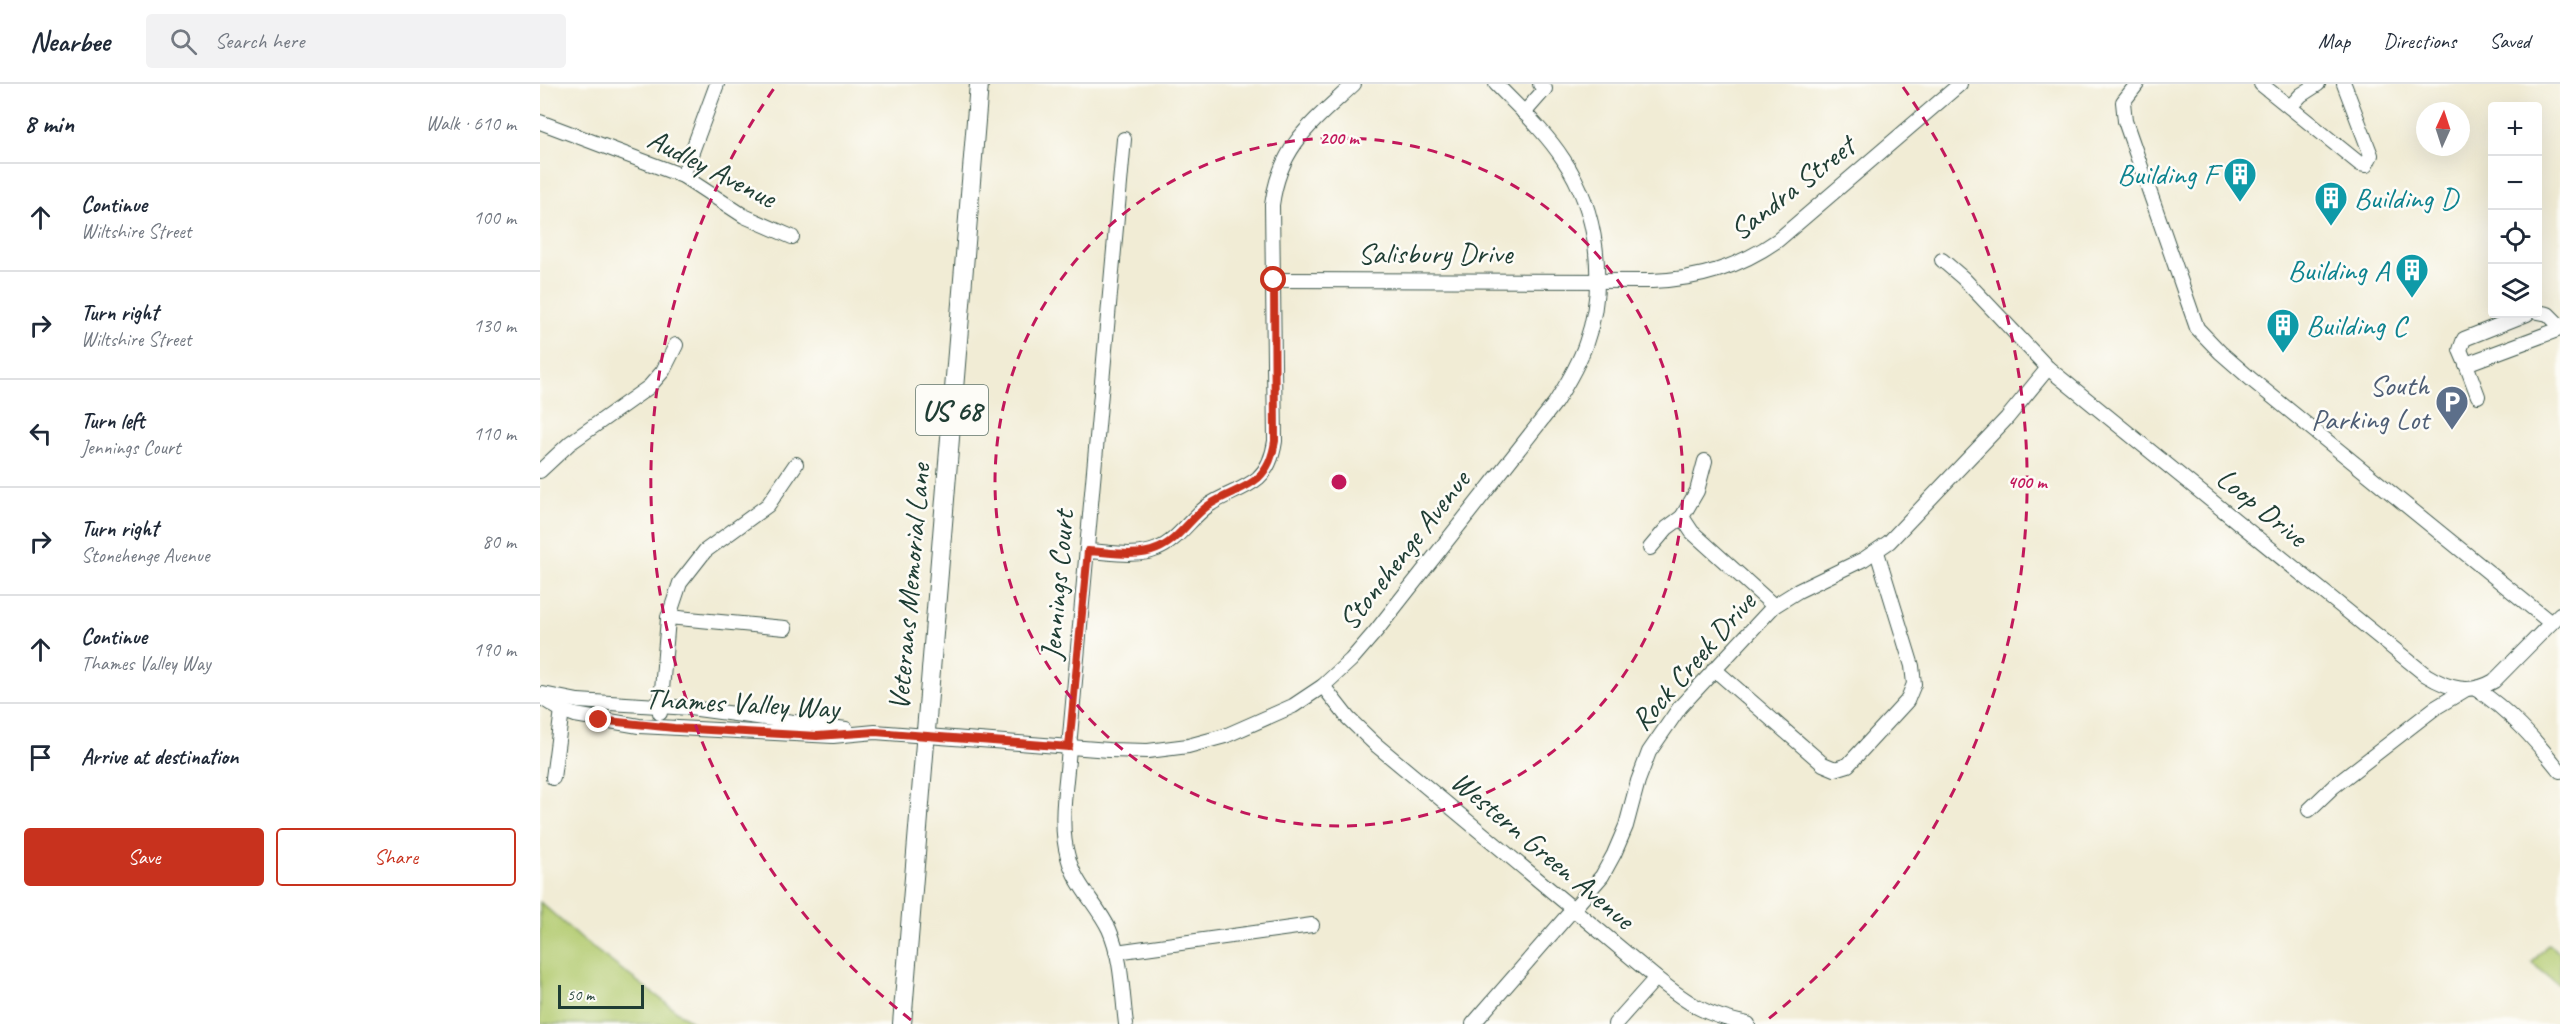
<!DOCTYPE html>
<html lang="en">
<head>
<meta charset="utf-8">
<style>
	:root { --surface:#fff; --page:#f2f2f3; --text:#1f2937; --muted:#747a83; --line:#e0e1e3; --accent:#c8321e }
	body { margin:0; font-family:Caveat,sans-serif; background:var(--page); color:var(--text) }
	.controls { position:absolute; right:18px; top:18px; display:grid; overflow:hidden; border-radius:6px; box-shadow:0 6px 24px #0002 }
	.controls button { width:54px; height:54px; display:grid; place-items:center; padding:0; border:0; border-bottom:2px solid var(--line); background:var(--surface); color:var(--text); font:30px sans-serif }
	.compass { position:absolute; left:1876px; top:18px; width:54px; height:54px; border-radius:50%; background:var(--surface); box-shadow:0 6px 24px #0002; rotate:3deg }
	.scale { position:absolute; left:18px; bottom:15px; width:86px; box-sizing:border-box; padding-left:6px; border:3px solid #1f3d34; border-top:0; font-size:16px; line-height:21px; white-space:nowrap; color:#1f3d34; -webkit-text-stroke:4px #fdfcf7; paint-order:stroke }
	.stop { position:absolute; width:18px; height:18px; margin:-14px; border:4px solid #c8321e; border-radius:50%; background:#fff }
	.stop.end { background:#c8321e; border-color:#fff; box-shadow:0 2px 6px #0008 }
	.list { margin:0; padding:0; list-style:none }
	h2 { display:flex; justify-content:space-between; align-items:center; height:78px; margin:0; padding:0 24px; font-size:26px }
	h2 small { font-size:20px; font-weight:400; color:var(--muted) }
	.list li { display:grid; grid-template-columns:39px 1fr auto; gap:18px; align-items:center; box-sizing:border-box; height:108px; padding:0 24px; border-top:2px solid var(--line) }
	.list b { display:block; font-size:22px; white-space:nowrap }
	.list p { margin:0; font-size:20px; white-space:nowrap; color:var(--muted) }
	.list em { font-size:20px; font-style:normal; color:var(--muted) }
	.actions { display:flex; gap:12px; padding:18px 24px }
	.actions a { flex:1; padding:14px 0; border:2px solid var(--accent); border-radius:6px; text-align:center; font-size:21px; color:var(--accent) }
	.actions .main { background:var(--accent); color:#fff }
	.icon { flex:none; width:33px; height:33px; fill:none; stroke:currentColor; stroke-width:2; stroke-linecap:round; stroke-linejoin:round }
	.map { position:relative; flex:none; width:2020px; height:940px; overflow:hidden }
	header { display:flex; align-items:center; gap:36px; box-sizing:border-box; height:84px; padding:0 30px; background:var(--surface); border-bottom:2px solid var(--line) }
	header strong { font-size:28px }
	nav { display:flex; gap:33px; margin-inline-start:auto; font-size:21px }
	.search { width:420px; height:54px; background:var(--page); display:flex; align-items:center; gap:15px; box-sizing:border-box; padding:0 21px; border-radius:6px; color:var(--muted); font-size:22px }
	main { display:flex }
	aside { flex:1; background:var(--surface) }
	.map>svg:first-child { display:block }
	.green { fill:#b3cb71; stroke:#698452; stroke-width:1.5 }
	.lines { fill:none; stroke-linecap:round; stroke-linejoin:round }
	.minor-casing { stroke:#3e574c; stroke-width:16 }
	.major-casing { stroke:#3e574c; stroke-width:20 }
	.minor { stroke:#fff; stroke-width:14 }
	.major { stroke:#fff; stroke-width:18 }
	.route { stroke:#c8321e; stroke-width:8 }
	.ring { fill:none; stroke:#c2185b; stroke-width:3; stroke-dasharray:10 8 }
	.labels { text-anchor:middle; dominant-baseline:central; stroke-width:5; stroke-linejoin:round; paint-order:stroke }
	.shield { fill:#fdfcf7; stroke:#62766e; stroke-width:1.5 }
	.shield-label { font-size:28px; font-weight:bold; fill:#1f3d34 }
	.street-label { font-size:30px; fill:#1f3d34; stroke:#fdfcf7 }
	.culture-label { font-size:30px; fill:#0d838f; stroke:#fdfcf7; text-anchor:end }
	.service-label { font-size:30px; fill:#4e5e75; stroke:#fdfcf7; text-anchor:end }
	.centre { fill:#c2185b; stroke:#fdfcf7; stroke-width:3 }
	.ring-label { font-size:18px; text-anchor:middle; font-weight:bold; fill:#c2185b; stroke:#fdfcf7; stroke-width:5; stroke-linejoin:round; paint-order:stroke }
</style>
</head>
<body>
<header>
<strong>Nearbee</strong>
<div class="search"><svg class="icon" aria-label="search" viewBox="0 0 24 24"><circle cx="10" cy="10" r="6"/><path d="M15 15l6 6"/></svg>Search here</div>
<nav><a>Map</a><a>Directions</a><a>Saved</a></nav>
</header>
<main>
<aside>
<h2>8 min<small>Walk · 610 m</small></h2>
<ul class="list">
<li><svg class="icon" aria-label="ahead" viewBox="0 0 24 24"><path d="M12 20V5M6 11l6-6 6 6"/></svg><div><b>Continue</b><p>Wiltshire Street</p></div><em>100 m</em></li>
<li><svg class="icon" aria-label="right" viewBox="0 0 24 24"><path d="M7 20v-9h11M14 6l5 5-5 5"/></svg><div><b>Turn right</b><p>Wiltshire Street</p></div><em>130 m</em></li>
<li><svg class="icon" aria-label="left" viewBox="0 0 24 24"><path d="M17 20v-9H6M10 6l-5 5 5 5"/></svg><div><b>Turn left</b><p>Jennings Court</p></div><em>110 m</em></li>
<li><svg class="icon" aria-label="right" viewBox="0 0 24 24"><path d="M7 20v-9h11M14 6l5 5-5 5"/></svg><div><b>Turn right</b><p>Stonehenge Avenue</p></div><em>80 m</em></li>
<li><svg class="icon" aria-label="ahead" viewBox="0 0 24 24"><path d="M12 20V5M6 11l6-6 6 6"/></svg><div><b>Continue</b><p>Thames Valley Way</p></div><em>190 m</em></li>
<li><svg class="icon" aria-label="arrive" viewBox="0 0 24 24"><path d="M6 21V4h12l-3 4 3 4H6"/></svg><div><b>Arrive at destination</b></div></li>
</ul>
<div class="actions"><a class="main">Save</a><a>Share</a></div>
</aside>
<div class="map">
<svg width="2020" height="940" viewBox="0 0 2020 940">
	<rect width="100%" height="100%" fill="#fdfcf7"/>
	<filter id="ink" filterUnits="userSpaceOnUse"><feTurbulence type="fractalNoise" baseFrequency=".0167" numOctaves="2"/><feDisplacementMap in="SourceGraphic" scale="12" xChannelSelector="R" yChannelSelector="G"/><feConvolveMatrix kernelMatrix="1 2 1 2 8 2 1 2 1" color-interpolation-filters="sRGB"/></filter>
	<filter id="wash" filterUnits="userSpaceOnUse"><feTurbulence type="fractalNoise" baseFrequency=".008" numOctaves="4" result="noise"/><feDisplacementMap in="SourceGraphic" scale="24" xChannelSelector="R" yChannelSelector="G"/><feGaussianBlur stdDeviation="1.35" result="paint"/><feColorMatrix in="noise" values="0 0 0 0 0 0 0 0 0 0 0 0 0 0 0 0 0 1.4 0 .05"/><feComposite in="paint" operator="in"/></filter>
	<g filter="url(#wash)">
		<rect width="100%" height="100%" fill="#f1ecd5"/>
		<g class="green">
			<polygon points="0,818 45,858 154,940 0,940"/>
			<polygon points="2008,860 2020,869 2020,902 1992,879"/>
		</g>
	</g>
	<g filter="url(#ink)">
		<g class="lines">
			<g class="minor-casing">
				<g id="minor">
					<polyline points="1597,0 1583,18 1585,37 1657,244 1680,268 1712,296 2011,539"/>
					<polyline points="1721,0 1820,80 1826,81 1831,71 1804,0"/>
					<polyline points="1750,23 1761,11 1778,0"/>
					<polyline points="984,29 1005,5 1000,0"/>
					<polyline points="0,38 143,92 204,132 252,153"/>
					<path d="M 584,55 L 529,663 C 527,698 518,739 528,773 C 535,801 557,820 569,845 C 582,874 582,909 586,940"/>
					<polyline points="143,92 177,0"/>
					<path d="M 1402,176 L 1423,194 L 1508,284 L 1886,591 C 1909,605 1930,611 1954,597 L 2020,530"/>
					<path d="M 734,196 L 1112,197 C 1160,195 1199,183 1238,156 L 1420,0"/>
					<polyline points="1998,228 2008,230 2020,242"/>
					<polyline points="1926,280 1920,266 1924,255 1987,230"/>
					<polyline points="1938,312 1926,280 2020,245"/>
					<polyline points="1165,377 1157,407 1142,433 1152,448 1234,522"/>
					<polyline points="0,387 30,359 109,303 123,287 136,261"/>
					<polyline points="1110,464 1127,444 1142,433"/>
					<path d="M 548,467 C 569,468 596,474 617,465 C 638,457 651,433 669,421 C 685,410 704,406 718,394 C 729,384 733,371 735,357 L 732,121 C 740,61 772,39 814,0"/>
					<polyline points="128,533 245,544"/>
					<polyline points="1174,585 1283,680 1295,685 1308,681 1367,617 1374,600 1372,582 1337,468"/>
					<path d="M 783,602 L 808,634 L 835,660 L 1116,894 C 1150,921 1165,931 1208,940"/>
					<path d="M 1936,605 C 1969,626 1995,656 2020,687"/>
					<polyline points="3,610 38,617 150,624 306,645"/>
					<path d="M 0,613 L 21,626 L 35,631 L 99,642 L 293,652 L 335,648 L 569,666 L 608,667 L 648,662 L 685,652 L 753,622 L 783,602 L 811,576 L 836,547 L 1015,319 C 1027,300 1039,280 1046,259 C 1067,200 1058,126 1023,75 C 1005,47 979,24 956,0"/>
					<polyline points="120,629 128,535 140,499 165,467 228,421 256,380"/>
					<polyline points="13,694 22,626"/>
					<polyline points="1769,726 1793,703 1895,624 1925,606"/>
					<polyline points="576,868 772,841"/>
					<polyline points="933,940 1062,792 1074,770 1086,742 1098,697 1109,668 1140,623 1234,522 1258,507 1324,475 1349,458 1467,334 1508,284"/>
					<polyline points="1075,940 1116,894"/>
				</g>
			</g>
			<g class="major-casing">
				<polyline id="major" points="362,940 439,0"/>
			</g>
			<use href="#minor" class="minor"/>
			<use href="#major" class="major"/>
		</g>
	</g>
	<g class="lines" filter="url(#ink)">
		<path class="route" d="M 59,636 L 134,644 L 277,652 L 335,648 L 529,663 L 548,467 C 569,468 596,474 617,465 C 638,457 651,433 669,421 C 685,410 704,406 718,394 C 729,384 733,371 735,357 L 734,196"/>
	</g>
	<g class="ring">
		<circle cx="799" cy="398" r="344"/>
		<path d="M371 936A688 688 0 0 1 235 3M1363 3A688 688 0 0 1 1227 936"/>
	</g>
	<defs>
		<g id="building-pin" transform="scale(1.725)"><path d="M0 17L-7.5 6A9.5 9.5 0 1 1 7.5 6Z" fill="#0f9aa8" stroke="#fdfcf7"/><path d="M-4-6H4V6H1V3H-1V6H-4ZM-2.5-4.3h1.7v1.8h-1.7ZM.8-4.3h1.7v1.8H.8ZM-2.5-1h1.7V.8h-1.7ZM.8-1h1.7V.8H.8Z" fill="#fff"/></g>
		<g id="parking-pin" transform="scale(1.725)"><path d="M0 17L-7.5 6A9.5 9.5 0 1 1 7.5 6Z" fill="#5c6f8a" stroke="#fdfcf7"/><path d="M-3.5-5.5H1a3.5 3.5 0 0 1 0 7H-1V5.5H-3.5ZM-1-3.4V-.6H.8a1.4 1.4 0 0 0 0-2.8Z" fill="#fff"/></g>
	</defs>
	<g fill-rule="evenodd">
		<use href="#building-pin" x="1700" y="90"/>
		<use href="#building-pin" x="1791" y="114"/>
		<use href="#building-pin" x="1872" y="186"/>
		<use href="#building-pin" x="1743" y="241"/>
		<use href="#parking-pin" x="1912" y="318"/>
	</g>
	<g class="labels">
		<rect class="shield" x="376" y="301" width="72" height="50" rx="4.5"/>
		<g class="shield-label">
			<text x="412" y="326">US 68</text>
		</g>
		<g class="street-label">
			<text transform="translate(172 84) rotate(27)">Audley Avenue</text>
			<text transform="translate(1252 104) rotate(-38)">Sandra Street</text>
			<text x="895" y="169">Salisbury Drive</text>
			<text transform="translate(1722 423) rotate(39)">Loop Drive</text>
			<text transform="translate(864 466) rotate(-52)">Stonehenge Avenue</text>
			<text transform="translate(517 501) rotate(-85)">Jennings Court</text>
			<text transform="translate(369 503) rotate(-85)">Veterans Memorial Lane</text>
			<text transform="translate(1153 577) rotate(-49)">Rock Creek Drive</text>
			<text transform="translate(202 619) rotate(3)">Thames Valley Way</text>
			<text transform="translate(1003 766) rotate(40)">Western Green Avenue</text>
		</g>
		<g class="culture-label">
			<text x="1677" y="90">Building F</text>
			<text x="1814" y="114" text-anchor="start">Building D</text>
			<text x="1849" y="186">Building A</text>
			<text x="1766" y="241" text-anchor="start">Building C</text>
		</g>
		<g class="service-label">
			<text x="1889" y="301">South<tspan x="1889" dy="34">Parking Lot</tspan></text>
		</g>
	</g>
	<circle cx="799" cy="398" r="9" class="centre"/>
	<g class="ring-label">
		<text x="799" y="60">200 m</text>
		<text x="1487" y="404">400 m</text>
	</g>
</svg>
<div class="controls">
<button>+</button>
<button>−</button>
<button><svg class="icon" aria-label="locate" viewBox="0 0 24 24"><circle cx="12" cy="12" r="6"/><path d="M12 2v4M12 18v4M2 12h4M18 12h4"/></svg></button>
<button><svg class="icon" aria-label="layers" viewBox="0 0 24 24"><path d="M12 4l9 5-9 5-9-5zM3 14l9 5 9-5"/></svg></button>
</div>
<svg class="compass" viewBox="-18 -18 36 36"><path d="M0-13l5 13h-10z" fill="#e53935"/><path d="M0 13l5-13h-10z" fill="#747a83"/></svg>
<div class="scale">50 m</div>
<div class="stop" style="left:734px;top:196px"></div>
<div class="stop end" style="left:59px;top:636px"></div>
</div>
</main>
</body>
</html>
